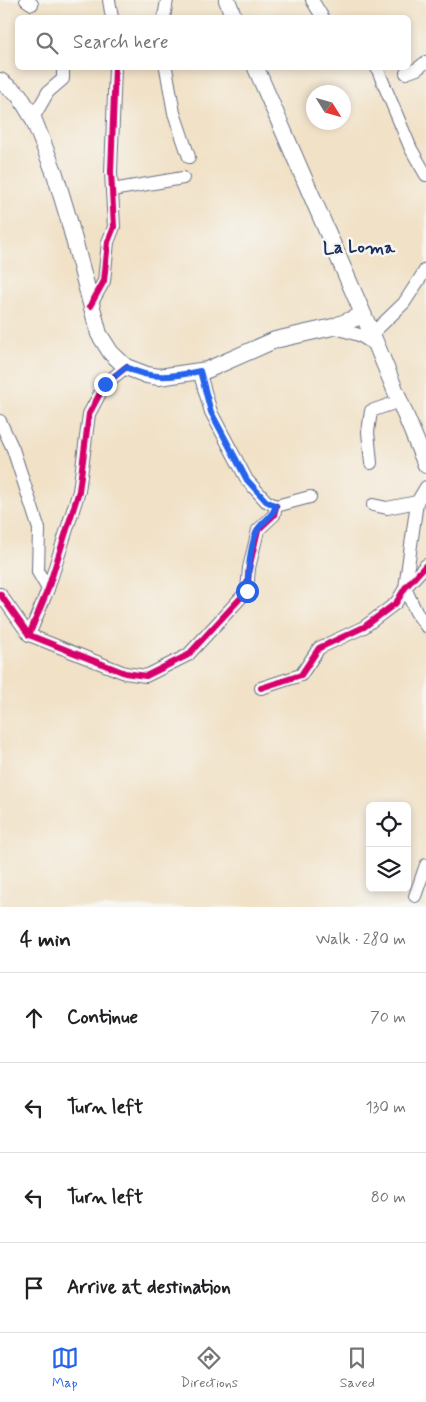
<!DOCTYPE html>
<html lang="en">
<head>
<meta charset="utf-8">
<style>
	:root { --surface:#fff; --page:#f2f2f2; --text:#202124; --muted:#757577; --line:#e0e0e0; --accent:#2563eb }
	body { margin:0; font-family:Mynerve,sans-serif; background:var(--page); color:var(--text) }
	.controls { position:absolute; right:15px; bottom:15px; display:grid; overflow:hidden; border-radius:8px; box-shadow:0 2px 8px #0003 }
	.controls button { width:45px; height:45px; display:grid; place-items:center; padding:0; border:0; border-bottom:1px solid var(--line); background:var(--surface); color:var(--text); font:25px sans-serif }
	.compass { position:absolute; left:306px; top:85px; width:45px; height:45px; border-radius:50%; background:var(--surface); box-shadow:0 2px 8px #0003; rotate:127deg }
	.stop { position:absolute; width:15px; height:15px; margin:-11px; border:4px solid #2563eb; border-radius:50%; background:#fff }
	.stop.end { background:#2563eb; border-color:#fff; box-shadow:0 1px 5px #0008 }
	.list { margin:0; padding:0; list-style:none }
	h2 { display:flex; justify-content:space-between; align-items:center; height:65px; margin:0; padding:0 20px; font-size:21px }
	h2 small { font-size:16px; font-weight:400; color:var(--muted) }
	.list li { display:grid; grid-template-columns:32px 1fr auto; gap:15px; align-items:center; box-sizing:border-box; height:90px; padding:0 20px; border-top:1px solid var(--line) }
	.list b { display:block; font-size:19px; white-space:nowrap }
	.list em { font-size:16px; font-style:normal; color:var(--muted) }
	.icon { flex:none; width:28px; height:28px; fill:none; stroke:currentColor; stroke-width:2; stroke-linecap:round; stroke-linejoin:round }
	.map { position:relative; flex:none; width:426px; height:907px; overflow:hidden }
	.search { position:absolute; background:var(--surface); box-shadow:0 2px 8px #0003; left:15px; right:15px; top:15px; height:55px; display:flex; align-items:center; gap:12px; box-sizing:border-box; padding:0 18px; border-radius:8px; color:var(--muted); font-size:19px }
	.sheet { height:425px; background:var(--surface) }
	nav { display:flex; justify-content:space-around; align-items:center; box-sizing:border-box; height:70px; border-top:1px solid var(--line); background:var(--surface); font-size:14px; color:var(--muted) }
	nav a { display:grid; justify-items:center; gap:2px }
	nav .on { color:var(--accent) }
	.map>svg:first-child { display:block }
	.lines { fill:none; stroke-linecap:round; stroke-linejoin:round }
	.minor-casing { stroke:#666d82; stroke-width:14 }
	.major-casing { stroke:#666d82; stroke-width:18 }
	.minor { stroke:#fff; stroke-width:12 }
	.major { stroke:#fff; stroke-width:16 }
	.cycleway-casing { stroke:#f6f6f2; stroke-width:9 }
	.cycleway { stroke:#d6006c; stroke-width:6 }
	.route { stroke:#2563eb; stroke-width:6 }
	.labels { text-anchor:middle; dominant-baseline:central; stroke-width:5; stroke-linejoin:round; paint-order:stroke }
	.neighbourhood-label { font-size:18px; font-weight:bold; fill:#1b2f5e; stroke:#f6f6f2 }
</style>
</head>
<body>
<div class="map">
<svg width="426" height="907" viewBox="0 0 426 907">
	<rect width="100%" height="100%" fill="#f6f6f2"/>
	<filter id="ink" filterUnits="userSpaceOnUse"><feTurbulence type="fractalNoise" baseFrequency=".02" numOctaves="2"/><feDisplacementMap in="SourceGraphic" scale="10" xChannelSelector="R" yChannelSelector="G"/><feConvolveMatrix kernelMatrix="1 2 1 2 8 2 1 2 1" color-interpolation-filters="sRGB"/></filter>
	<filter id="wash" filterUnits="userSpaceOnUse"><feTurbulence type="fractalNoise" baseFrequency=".0096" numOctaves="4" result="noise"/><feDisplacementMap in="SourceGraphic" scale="20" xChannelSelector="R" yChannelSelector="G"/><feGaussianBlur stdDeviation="1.12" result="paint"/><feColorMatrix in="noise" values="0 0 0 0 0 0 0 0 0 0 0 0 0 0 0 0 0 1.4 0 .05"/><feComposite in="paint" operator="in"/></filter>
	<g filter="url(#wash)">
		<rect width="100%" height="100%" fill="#f1e1c6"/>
	</g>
	<g filter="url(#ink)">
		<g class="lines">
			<g class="minor-casing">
				<g id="minor">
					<polyline points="26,0 32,4"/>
					<polyline points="109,0 112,18"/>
					<polyline points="312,0 323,18"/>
					<polyline points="164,18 167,0"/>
					<polyline points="166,68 174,113 189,157"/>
					<polyline points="377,68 411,149 426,175"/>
					<polyline points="406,73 417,69 426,62"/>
					<polyline points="33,118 48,92 63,79 63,68"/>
					<polyline points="112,190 183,178"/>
					<polyline points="90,306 104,281 108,242 114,227 111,172 115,68"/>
					<polyline points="333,327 359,335 377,346"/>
					<polyline points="372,334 404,303 426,269"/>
					<polyline points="199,371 211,412 247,480 266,501 276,506 310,497"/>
					<polyline points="0,421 13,449 39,529 38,572 48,589"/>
					<polyline points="371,463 368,432 371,411 400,401"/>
					<polyline points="426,487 417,502 405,588 416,612 426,626"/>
					<polyline points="373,505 387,508 417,502"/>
					<polyline points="0,594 29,635 125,673 146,676 188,655 247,591 249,568 258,530 274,515 276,506"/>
					<polyline points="29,635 48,589 79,491 89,414 105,384 126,367"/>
					<polyline points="261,688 301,675 319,648 364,627 396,603 405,588 426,565"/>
					<polyline points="415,896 426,865"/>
				</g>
			</g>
			<g class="major-casing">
				<g id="major">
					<polyline points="227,0 234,18"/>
					<polyline points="256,68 377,346 426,465"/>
					<polyline points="0,81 19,95 33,118 55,174 68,217 99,334 111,353 126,367 147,375 159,377 207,370 275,340 333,327 363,315"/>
				</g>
			</g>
			<use href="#minor" class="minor"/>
			<use href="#major" class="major"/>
			<g class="cycleway-casing">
				<g id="cycleway">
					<polyline points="90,306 104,281 108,242 114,227 111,172 115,68"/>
					<polyline points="0,594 29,635 125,673 146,676 188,655 247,591 249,568 258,530 274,515 276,506"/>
					<polyline points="29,635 48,589 79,491 89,414 105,384 126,367"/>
					<polyline points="261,688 301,675 319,648 364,627 396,603 405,588 426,565"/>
				</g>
			</g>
			<use href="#cycleway" class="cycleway"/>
		</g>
	</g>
	<g class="lines" filter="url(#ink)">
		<path class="route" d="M 105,384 L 126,367 C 150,380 173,377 200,371 L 211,412 L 247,480 L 266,501 L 276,506 C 272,519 262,520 257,531 C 249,548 249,572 247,591"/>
	</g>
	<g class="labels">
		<g class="neighbourhood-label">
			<text x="359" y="248">La Loma</text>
		</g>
	</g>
</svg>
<div class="controls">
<button><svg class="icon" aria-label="locate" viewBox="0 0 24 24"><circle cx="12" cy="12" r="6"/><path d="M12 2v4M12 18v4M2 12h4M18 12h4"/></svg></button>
<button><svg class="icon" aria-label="layers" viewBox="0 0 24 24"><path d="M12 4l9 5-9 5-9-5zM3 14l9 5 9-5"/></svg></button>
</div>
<svg class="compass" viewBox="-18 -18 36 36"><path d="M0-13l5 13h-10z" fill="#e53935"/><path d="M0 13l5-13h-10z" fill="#757577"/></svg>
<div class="stop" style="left:247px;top:591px"></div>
<div class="stop end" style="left:105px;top:384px"></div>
<div class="search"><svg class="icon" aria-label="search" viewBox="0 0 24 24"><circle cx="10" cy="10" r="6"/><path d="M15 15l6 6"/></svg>Search here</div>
</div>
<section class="sheet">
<h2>4 min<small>Walk · 280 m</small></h2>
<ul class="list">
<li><svg class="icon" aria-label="ahead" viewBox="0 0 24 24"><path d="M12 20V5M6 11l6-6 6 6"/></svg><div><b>Continue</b></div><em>70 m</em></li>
<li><svg class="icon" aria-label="left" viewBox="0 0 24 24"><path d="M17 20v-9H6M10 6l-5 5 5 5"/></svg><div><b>Turn left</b></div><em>130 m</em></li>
<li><svg class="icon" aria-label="left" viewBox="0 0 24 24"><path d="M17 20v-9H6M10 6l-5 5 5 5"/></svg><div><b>Turn left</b></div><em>80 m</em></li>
<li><svg class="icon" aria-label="arrive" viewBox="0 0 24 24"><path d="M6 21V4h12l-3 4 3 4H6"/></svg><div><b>Arrive at destination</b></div></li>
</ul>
</section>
<nav>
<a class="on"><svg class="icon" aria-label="map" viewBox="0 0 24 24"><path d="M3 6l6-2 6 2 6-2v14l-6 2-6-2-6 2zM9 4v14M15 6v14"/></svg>Map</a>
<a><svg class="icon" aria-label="directions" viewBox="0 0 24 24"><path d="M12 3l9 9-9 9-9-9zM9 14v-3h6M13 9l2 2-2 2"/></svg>Directions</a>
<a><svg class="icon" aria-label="saved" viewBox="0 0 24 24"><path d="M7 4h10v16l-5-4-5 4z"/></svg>Saved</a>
</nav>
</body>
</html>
